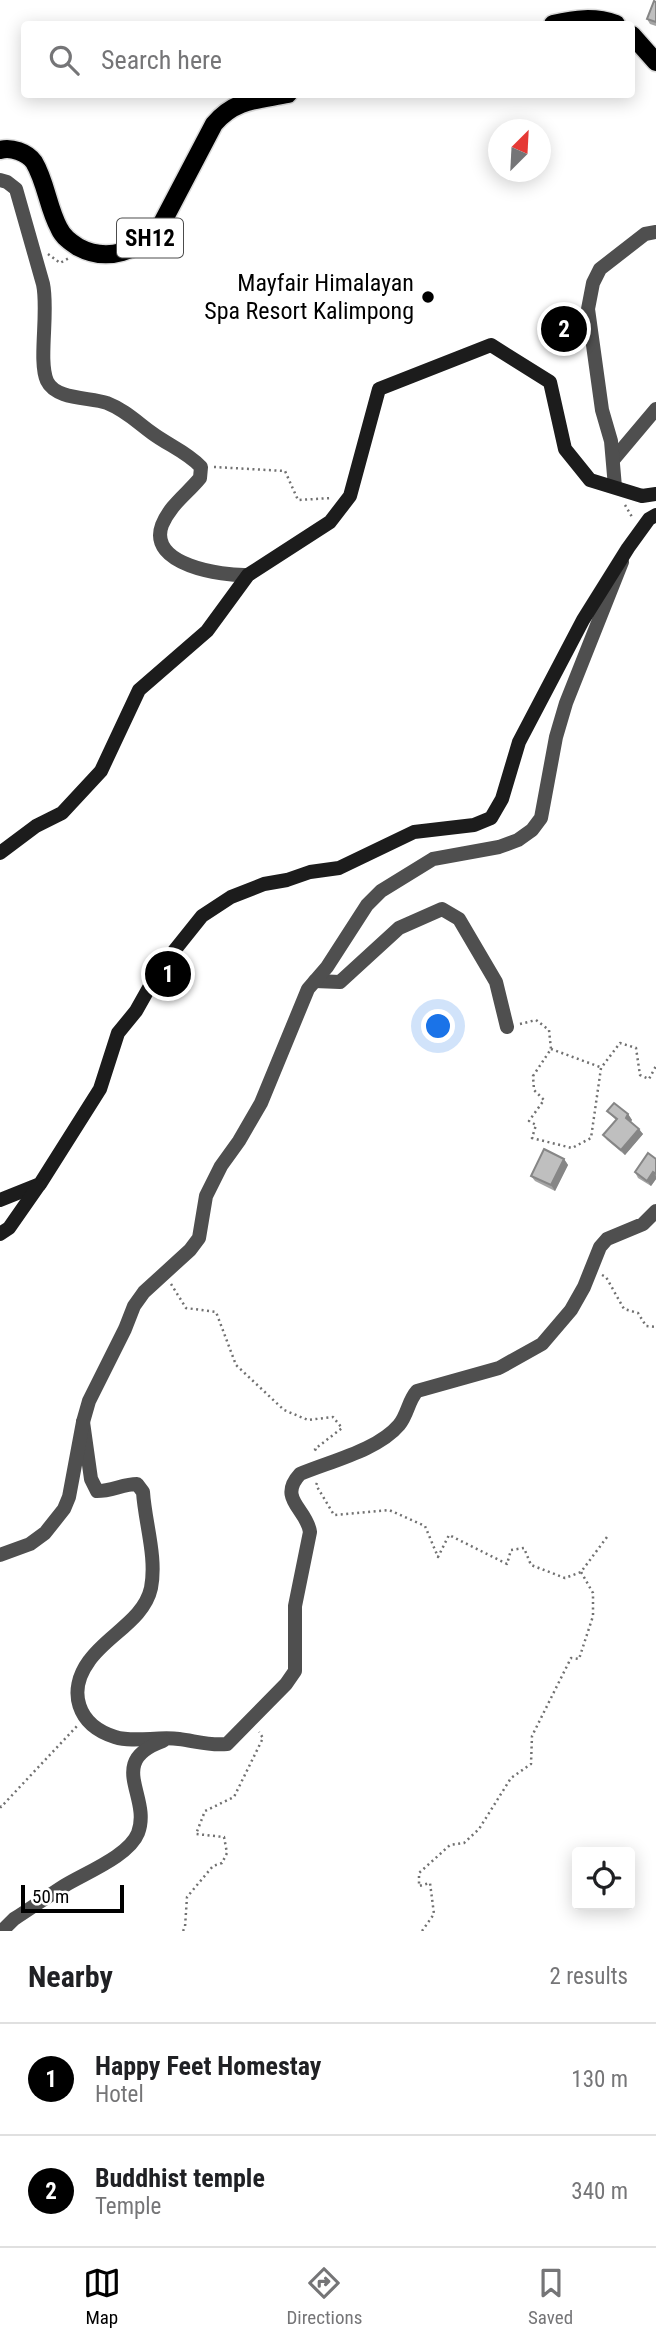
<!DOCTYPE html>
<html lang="en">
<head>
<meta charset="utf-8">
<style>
	:root { --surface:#fff; --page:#f2f2f2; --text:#202124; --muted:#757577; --line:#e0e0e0; --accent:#000 }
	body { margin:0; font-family:"Roboto Condensed",sans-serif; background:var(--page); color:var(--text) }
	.controls { position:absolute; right:21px; bottom:21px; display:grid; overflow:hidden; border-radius:7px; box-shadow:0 4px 18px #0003 }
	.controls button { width:63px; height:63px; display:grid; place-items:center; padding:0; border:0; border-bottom:2px solid var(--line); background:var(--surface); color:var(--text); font:35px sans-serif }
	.compass { position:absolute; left:488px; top:119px; width:63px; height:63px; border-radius:50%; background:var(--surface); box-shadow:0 4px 18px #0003; rotate:24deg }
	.scale { position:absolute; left:21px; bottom:18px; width:103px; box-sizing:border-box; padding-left:7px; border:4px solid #000; border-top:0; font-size:19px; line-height:24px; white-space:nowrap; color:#000; -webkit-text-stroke:5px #fff; paint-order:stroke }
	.you { position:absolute; left:439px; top:1027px; width:24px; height:24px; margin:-18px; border:5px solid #fff; border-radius:50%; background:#1a73e8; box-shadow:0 0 0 10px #1a73e833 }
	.badge { display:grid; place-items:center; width:46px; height:46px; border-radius:50%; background:var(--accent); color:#fff; font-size:23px; font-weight:700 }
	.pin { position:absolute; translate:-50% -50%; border:4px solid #fff; box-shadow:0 2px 7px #0006 }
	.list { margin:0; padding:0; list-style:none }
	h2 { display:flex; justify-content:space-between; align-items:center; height:91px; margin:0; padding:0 28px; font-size:30px }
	h2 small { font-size:23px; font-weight:400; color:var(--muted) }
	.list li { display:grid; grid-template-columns:46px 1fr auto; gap:21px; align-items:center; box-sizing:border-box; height:112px; padding:0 28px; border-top:2px solid var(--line) }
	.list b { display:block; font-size:26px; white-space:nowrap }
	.list p { margin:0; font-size:23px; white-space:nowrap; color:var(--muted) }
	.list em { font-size:23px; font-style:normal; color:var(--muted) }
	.icon { flex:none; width:38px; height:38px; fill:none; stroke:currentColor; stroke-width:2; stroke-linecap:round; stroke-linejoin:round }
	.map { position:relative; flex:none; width:656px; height:1931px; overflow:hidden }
	.search { position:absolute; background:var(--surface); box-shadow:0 4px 18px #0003; left:21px; right:21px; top:21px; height:77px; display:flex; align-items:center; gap:18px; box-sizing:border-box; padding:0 24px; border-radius:7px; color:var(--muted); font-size:26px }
	.sheet { height:315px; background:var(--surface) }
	nav { display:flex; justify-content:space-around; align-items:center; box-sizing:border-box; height:98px; border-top:2px solid var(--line); background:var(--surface); font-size:19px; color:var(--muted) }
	nav a { display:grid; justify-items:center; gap:4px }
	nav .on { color:var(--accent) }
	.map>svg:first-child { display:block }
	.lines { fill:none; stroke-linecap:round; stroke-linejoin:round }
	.primary-casing { stroke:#dbdbdb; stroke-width:21 }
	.path { stroke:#717171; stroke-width:2.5; stroke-dasharray:2 3.5; stroke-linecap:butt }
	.street { stroke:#4f4f4f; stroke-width:14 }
	.secondary { stroke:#1c1c1c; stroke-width:14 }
	.primary { stroke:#000; stroke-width:18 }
	.wall { fill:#a4a4a4 }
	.shaded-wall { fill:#868686 }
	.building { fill:#bfbfbf; stroke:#868686; stroke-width:2 }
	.poi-dot { fill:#000; stroke:#fff; stroke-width:2.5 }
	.labels { text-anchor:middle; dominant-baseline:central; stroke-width:5; stroke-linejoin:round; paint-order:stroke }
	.shield { fill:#fff; stroke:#4c4c4c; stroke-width:2 }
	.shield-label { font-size:23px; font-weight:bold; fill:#000 }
	.poi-label { font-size:24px; fill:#000; stroke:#fff; text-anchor:end }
</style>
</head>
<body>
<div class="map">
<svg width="656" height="1931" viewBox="0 0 656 1931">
	<rect width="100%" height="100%" fill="#fff"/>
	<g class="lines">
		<g class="primary-casing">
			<g id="primary">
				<path d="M 553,24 C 575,19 594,16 616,24"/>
				<polyline points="632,35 656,62"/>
				<path d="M 0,150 C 11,147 27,152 34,162 C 46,182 48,208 59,228 C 63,237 70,242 78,247 C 108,263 138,251 160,227 L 214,124 C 235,99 258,100 288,94"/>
			</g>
		</g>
		<g class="path">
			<polyline points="48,254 60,263 69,258"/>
			<polyline points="214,467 285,471 298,500 332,498"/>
			<polyline points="625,505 632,517"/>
			<polyline points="520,1024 536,1020 549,1030 551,1049 533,1076 534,1090 544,1100 529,1121 536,1125 532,1138 572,1148 591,1138 601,1068 620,1043 636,1048 640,1075 649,1079 656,1066"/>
			<polyline points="551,1049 600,1067"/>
			<polyline points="602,1275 606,1277 624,1309 638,1313 646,1326 656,1327"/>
			<polyline points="171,1284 186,1308 216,1312 236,1365 284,1410 308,1420 333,1417 342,1428 315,1449 317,1452"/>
			<polyline points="317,1483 316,1485 334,1515 389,1510 425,1526 438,1557 449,1535 507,1564 511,1550 524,1548 531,1565 565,1578 581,1572 607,1537"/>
			<polyline points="0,1806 1,1807 77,1726"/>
			<polyline points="183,1931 185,1927 187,1897 213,1866 222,1863 227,1853 224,1837 196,1834 205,1811 234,1797 263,1738 259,1732"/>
			<polyline points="422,1931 434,1914 430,1883 419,1886 419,1873 450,1845 464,1843 479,1829 511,1778 531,1764 532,1736 571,1658 579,1659 593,1616 593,1593 581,1572"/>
		</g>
		<g class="street">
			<path d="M 0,180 L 7,182 L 16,189 L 43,284 C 49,312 38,361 47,381 C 56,400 90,397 107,403 C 125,410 137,422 152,433 C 168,445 187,452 201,467 L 200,478 C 187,494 170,505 162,525 C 147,565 222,576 248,575"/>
			<polyline points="613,460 656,409"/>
			<polyline points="615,487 611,441 602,410 588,309 593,283 600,269 645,234 656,232"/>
			<polyline points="315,981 340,982 399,928 442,909 459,919 496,982 507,1027"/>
			<path d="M 83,1422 L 91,1479 L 97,1491 C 112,1491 123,1484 137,1484 L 143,1492 C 145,1523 157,1557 151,1588 C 144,1620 107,1635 89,1661 C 67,1691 77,1725 115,1737 C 134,1743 158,1736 179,1739 C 195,1741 210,1746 227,1744 L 286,1684 L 295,1671 L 295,1606 L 310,1532 C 307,1509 277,1499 300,1474 C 331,1461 378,1450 399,1425 C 408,1414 408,1401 417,1391 L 499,1368 L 542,1344 L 571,1310 L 584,1287 L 600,1247 L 607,1239 L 643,1224 L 656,1211"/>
			<polyline points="0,1555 30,1544 45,1533 64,1509 69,1497 83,1422 89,1401 125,1329 134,1306 144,1292 190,1250 199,1238 206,1196 221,1166 239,1141 261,1103 308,989 327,967 367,905 381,891 433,859 499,847 518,840 532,830 541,818 556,737 566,703 622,562"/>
			<path d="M 2,1931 L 14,1919 C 31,1908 47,1897 64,1886 C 85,1873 129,1856 138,1833 C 152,1796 105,1762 163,1741"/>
		</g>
		<g class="secondary">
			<polyline points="0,853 36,826 62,813 101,771 139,690 207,631 248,575 330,522 350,496 379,389 491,345 550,382 565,449 590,480 642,496 656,494"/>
			<polyline points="0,1200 40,1184 100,1089 118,1033 136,1011 154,979 174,951 202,916 231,897 264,884 287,880 310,872 339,868 414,832 474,825 491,818 502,799 519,742 583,620 628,548 649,519 656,515"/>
			<polyline points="0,1234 9,1228 39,1185"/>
		</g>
		<use href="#primary" class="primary"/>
	</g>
	<g class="wall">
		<polygon points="656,2 656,26 650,24 647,19"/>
		<polygon points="607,1111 628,1114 632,1120 631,1122 643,1134 625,1155 607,1140 603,1135 616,1120"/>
		<polygon points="564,1159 568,1165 555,1191 535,1181 531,1176"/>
		<polygon points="656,1159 656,1179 651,1186 638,1178 635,1172"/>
	</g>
	<g class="shaded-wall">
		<polygon points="628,1114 632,1120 629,1123 626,1118"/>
		<polygon points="639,1129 643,1134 625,1155 621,1150"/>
		<polygon points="564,1159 568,1165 555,1191 551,1185"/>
		<polygon points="653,1172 656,1176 656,1179 651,1186 647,1181"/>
	</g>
	<g class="building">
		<polygon points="654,1 656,2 656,22 647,19"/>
		<polygon points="614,1103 628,1114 626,1118 639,1129 621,1150 603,1135 617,1119 607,1111"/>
		<polygon points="544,1149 564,1159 551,1185 531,1176"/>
		<polygon points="648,1153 656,1159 656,1174 653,1172 647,1181 635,1172"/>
	</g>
	<circle class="poi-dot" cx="428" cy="297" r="7"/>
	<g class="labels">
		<rect class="shield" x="117" y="218.5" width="66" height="39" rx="5"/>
		<g class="shield-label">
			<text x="150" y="238">SH12</text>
		</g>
		<g class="poi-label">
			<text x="414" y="283">Mayfair Himalayan<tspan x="414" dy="28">Spa Resort Kalimpong</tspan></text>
		</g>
	</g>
</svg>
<div class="controls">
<button><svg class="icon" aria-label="locate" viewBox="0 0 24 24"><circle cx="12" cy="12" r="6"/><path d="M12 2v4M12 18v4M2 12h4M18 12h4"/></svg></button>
</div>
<svg class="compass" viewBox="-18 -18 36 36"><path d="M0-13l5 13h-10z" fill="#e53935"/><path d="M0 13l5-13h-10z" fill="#757577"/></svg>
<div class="scale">50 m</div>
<div class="you"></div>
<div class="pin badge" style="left:168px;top:974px">1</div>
<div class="pin badge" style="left:564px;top:329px">2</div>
<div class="search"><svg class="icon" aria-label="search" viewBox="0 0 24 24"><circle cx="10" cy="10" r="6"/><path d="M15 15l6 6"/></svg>Search here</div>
</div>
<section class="sheet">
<h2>Nearby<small>2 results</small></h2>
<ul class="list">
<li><span class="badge">1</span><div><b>Happy Feet Homestay</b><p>Hotel</p></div><em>130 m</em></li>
<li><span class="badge">2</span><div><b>Buddhist temple</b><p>Temple</p></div><em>340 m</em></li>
</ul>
</section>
<nav>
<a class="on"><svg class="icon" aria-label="map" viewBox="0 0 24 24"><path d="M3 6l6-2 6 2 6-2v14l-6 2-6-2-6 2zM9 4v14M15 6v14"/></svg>Map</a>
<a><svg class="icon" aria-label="directions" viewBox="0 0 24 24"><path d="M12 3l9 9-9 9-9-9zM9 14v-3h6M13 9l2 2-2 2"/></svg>Directions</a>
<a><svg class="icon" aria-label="saved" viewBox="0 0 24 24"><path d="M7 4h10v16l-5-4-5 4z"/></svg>Saved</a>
</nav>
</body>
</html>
